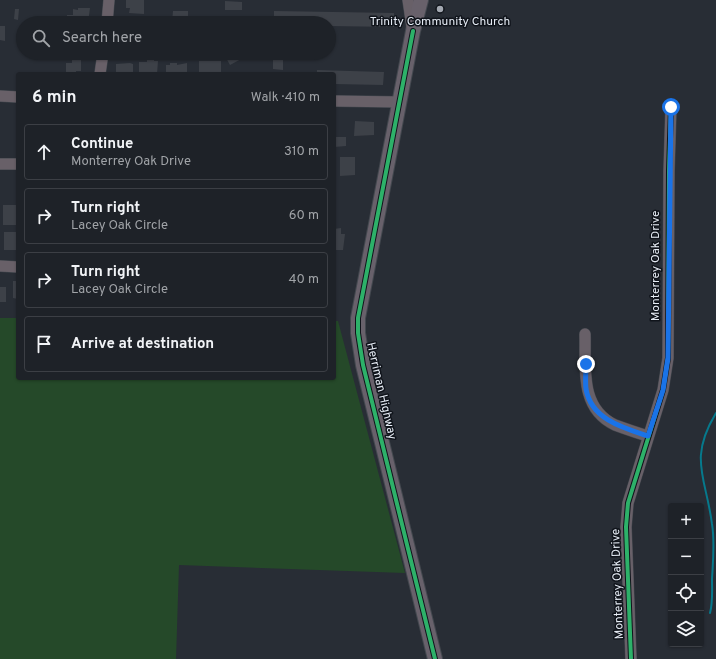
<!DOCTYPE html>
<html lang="en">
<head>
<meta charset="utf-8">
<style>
	:root { --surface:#1e2228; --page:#2b2f34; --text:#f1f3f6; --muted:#a1a4a8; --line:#3c3f45 }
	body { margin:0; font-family:Overpass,sans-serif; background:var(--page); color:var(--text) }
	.controls { position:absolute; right:12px; bottom:12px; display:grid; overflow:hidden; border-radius:4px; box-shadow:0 1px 3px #0004 }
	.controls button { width:36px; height:36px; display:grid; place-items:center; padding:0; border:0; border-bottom:1px solid var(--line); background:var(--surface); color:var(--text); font:20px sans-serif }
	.stop { position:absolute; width:12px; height:12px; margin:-9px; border:3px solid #1a73e8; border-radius:50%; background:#fff }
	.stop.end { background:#1a73e8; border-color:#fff; box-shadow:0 1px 4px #0008 }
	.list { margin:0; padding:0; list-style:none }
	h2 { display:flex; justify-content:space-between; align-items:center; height:52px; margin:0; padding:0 16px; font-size:17px }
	h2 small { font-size:13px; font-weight:400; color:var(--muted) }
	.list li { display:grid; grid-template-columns:26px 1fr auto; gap:12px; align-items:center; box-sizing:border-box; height:56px; margin:0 8px 8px; padding:0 8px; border:1px solid var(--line); border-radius:4px }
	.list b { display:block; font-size:15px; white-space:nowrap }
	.list p { margin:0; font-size:13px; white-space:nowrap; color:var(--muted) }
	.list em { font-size:13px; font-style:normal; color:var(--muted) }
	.icon { flex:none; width:22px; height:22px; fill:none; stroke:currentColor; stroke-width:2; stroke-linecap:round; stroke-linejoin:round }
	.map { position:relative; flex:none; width:716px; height:659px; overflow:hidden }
	.search { position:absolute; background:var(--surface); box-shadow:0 1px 3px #0004; left:16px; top:16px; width:320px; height:44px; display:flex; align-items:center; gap:10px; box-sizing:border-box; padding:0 14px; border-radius:22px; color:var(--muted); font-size:15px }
	.panel { position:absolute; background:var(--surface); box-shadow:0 1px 3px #0004; left:16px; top:72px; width:320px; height:308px; border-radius:4px }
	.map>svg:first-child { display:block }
	.green { fill:#254929 }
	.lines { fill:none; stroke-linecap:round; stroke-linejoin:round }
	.stream { stroke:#06798c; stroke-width:2 }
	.building { fill:#3d4148 }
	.minor-casing { stroke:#43484f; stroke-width:12 }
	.major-casing { stroke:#43484f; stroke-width:16 }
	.minor { stroke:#686068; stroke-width:11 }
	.major { stroke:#68616b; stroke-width:14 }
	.cycleway-casing { stroke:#10141b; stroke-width:6 }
	.cycleway { stroke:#2db169; stroke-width:4 }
	.route { stroke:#1a73e8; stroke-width:5 }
	.poi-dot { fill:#a3a8b1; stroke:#10141b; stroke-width:1.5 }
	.labels { text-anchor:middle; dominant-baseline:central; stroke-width:3; stroke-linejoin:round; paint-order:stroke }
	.poi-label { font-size:12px; fill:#e5ebf4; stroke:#10141b }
	.street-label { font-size:12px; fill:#e5ebf4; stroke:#10141b }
</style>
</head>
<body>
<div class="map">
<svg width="716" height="659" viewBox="0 0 716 659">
	<rect width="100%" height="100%" fill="#282d35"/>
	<polygon class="green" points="0,318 18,318 18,378 334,378 334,321 338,321 405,573 179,565 176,659 0,659"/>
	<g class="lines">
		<path class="stream" d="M 710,613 C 713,602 712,590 712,579 C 713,561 715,542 712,524 C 706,477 688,459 716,413"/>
	</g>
	<g class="building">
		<polygon points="126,0 144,0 144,14 129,13 130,8 126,8"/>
		<polygon points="225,1 242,2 242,10 225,10"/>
		<polygon points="78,8 90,8 88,23 67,22 67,15 73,15 73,9 78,10"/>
		<polygon points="15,9 19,9 18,20 14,19"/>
		<polygon points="173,11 188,11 188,23 172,23"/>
		<polygon points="274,11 394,13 394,27 329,26 329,23 274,23"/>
		<polygon points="0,26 5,26 5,41 0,40"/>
		<polygon points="231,53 240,53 243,58 230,65 225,56"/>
		<polygon points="273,53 283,53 283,70 273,69"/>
		<polygon points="147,57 154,57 154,61 158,61 157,74 139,74 139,62 147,62"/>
		<polygon points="72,60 81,60 81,71 76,71 76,74 66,74 66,63 72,63"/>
		<rect x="199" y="61" width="22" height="13"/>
		<polygon points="130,63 133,64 133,74 116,74 116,64"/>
		<polygon points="170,63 177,63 177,65 187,63 187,74 166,74 166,65 170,65"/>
		<polygon points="317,70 384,72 383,85 334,84 334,74 317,74"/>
		<polygon points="355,121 374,122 374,135 354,136"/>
		<polygon points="334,137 346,137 346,146 334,147"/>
		<polygon points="340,157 355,157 355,175 340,176"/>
		<rect x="3" y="205" width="15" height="20"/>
		<polygon points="341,228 341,234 345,234 343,250 334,250 334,229"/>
		<rect x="4" y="232" width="14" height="18"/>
		<polygon points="13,281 18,281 18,299 13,298"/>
		<rect x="0" y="287" width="6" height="15"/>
	</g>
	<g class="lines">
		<g class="minor-casing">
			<g id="minor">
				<polyline points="408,0 412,27"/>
				<polyline points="107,23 109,0"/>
				<polyline points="100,74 103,53"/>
				<polyline points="0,96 18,97"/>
				<polyline points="334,101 400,102"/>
				<polyline points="0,164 18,164"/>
				<polyline points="0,266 18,267"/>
				<path d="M 585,334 C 586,367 579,408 615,425 C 626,429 637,433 648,436"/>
				<polyline points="631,659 626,527 628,503 663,390 668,358 669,171 671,107"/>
			</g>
		</g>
		<g class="major-casing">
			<polyline id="major" points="421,0 413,31 358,318 358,333 363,365 435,659"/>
		</g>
		<use href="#minor" class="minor"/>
		<use href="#major" class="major"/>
		<g class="cycleway-casing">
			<g id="cycleway">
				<polyline points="413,31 358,318 358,333 363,365 435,659"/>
				<polyline points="631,659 626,527 628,503 663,390 668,358 669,171 671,107"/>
			</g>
		</g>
		<use href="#cycleway" class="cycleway"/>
	</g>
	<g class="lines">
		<path class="route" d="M 586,364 C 586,372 585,381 586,389 C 591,419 623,428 648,436 L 663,390 L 668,358 L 671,107"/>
	</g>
	<circle class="poi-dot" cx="440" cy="9" r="4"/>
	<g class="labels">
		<g class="poi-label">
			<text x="440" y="22">Trinity Community Church</text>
		</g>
		<g class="street-label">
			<text transform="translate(656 266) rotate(-90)">Monterrey Oak Drive</text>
			<text transform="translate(381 391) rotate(77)">Herriman Highway</text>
			<text transform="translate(618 584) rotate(-92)">Monterrey Oak Drive</text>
		</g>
	</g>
</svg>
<div class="controls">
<button>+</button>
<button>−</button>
<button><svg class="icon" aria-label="locate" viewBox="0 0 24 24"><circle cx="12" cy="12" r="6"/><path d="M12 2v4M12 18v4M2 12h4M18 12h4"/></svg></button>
<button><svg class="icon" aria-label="layers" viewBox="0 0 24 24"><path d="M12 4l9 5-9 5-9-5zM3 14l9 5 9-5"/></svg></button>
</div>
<div class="stop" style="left:671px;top:107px"></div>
<div class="stop end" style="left:586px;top:364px"></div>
<div class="search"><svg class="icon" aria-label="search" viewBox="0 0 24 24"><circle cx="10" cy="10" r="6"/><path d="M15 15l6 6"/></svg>Search here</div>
<section class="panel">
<h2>6 min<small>Walk · 410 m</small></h2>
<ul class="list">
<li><svg class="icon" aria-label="ahead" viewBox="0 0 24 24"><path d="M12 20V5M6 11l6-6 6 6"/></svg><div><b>Continue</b><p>Monterrey Oak Drive</p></div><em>310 m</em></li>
<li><svg class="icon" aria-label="right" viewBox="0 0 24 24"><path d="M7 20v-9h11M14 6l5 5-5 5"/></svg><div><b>Turn right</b><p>Lacey Oak Circle</p></div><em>60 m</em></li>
<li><svg class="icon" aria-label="right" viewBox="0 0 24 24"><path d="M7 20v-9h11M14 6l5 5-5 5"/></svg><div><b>Turn right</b><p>Lacey Oak Circle</p></div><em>40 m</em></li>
<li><svg class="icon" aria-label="arrive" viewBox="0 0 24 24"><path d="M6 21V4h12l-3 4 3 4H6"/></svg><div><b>Arrive at destination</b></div></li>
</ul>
</section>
</div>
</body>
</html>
